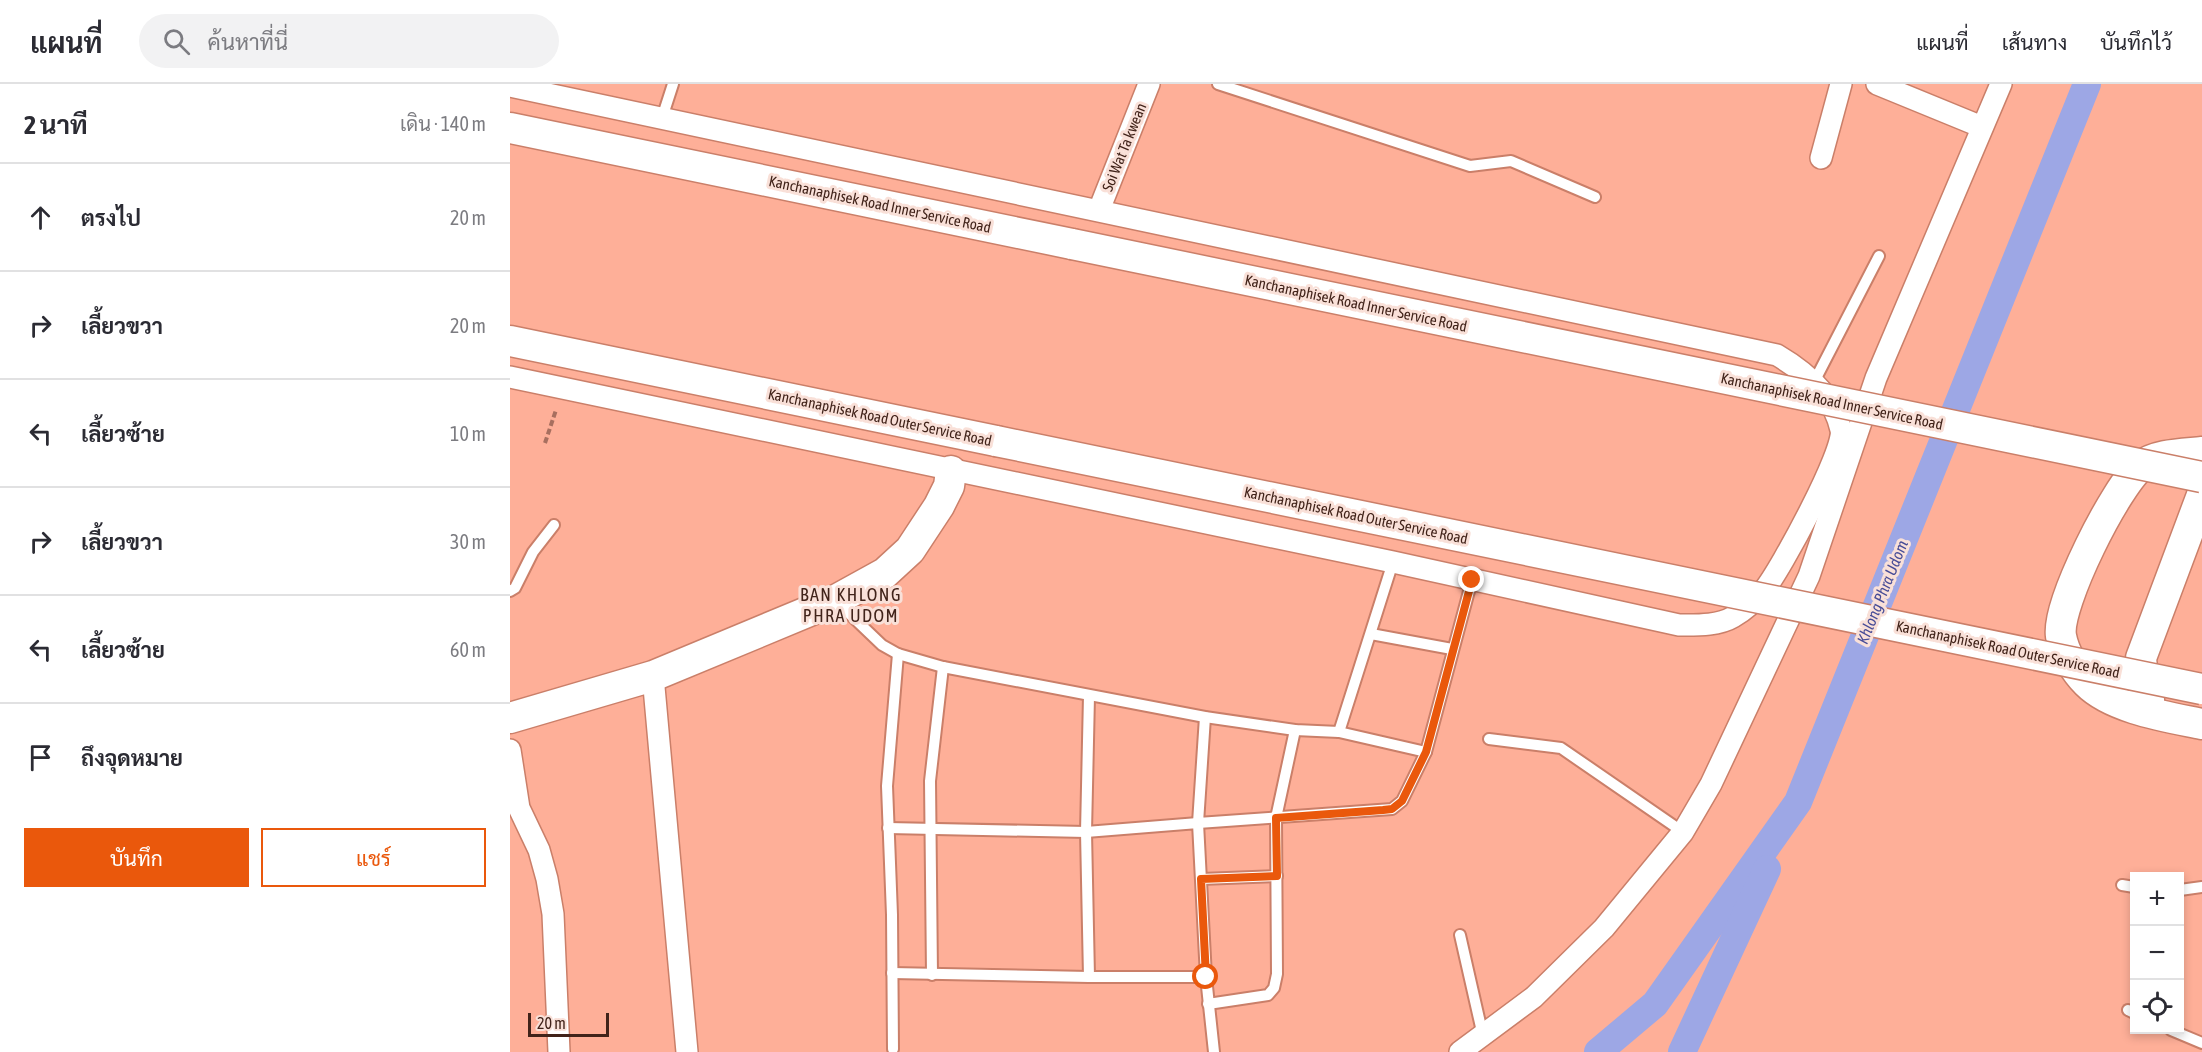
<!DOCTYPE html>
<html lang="th">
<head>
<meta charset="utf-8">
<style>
	:root { --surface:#fff; --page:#f2f2f3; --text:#2b2b33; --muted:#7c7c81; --line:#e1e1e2; --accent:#ea580c }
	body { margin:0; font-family:"Asap Condensed",Sarabun,sans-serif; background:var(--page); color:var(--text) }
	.controls { position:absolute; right:18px; bottom:18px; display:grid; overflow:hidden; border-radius:0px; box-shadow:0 3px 9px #0003 }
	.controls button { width:54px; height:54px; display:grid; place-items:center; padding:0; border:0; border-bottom:2px solid var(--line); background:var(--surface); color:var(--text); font:30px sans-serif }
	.scale { position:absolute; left:18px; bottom:15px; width:81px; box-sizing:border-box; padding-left:6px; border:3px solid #41231a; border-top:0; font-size:16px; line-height:21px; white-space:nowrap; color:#41231a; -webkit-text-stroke:4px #f9e0d8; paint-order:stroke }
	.stop { position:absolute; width:18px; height:18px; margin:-14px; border:4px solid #ea580c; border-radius:50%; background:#fff }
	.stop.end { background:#ea580c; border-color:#fff; box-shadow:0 2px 6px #0008 }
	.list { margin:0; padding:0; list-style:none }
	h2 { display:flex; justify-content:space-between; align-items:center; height:78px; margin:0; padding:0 24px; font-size:26px }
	h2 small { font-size:20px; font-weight:400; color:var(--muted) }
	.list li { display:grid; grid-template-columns:39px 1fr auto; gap:18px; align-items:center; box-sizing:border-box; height:108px; padding:0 24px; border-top:2px solid var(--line) }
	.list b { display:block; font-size:22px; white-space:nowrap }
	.list em { font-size:20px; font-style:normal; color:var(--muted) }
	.actions { display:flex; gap:12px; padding:18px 24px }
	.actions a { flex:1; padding:14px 0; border:2px solid var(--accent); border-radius:0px; text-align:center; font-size:21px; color:var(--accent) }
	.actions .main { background:var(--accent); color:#fff }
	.icon { flex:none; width:33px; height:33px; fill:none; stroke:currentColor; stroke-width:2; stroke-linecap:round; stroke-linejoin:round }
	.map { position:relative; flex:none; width:1692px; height:968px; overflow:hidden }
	header { display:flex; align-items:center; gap:36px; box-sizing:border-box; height:84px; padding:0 30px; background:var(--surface); border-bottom:2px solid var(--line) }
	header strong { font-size:28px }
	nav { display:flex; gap:33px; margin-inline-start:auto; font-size:21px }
	.search { width:420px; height:54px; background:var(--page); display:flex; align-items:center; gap:15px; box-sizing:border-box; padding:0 21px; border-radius:33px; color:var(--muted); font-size:22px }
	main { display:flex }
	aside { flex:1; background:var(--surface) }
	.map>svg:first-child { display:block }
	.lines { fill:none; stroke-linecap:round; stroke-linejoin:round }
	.canal { stroke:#9da7e5; stroke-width:28 }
	.lane-casing { stroke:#ca7f69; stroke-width:14 }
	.street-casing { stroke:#ca7f69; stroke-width:24 }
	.secondary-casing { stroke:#ca7f69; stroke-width:33 }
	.path { stroke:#a86f5f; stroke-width:4; stroke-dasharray:6 3; stroke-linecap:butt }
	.lane { stroke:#fff; stroke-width:10 }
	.street { stroke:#fff; stroke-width:21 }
	.secondary { stroke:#fff; stroke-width:30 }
	.secondary-bridge-casing { stroke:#ca7f69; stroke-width:33; stroke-linecap:butt }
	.secondary-bridge { stroke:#fff; stroke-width:30 }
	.route { stroke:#ea580c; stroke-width:8 }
	.labels { text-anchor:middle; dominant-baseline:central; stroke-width:6; stroke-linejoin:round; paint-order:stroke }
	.street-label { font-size:15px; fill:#41231a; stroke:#f9e0d8 }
	.water-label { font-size:16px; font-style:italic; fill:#474c97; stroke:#f9e0d8 }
	.quarter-label { font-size:18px; letter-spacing:1.5px; fill:#41231a; stroke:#f9e0d8 }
</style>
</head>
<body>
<header>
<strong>แผนที่</strong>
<div class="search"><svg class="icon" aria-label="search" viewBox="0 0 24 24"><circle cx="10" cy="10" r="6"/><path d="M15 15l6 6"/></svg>ค้นหาที่นี่</div>
<nav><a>แผนที่</a><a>เส้นทาง</a><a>บันทึกไว้</a></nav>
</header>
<main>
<aside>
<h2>2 นาที<small>เดิน · 140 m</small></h2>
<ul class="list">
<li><svg class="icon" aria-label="ahead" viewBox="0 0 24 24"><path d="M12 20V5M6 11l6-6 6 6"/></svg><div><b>ตรงไป</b></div><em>20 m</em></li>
<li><svg class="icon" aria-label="right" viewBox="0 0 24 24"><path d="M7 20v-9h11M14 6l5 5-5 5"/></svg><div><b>เลี้ยวขวา</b></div><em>20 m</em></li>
<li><svg class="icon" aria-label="left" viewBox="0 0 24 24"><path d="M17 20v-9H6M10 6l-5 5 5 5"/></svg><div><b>เลี้ยวซ้าย</b></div><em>10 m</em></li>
<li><svg class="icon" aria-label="right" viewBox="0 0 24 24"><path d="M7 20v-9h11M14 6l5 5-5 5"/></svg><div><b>เลี้ยวขวา</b></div><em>30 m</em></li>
<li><svg class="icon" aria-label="left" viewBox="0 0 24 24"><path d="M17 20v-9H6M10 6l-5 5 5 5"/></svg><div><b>เลี้ยวซ้าย</b></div><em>60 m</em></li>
<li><svg class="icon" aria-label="arrive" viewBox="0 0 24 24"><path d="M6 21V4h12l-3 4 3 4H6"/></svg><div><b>ถึงจุดหมาย</b></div></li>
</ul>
<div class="actions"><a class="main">บันทึก</a><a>แชร์</a></div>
</aside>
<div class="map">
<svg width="1692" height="968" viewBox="0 0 1692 968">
	<rect width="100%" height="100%" fill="#feaf98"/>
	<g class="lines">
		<g class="canal">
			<polyline points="1088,968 1145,920 1288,718 1577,0"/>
			<polyline points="1172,968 1257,785"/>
		</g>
		<g class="lane-casing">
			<g id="lane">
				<polyline points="708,0 960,82 1001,77 1085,113"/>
				<polyline points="152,34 163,0"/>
				<polyline points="1304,298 1369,172"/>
				<polyline points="0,507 5,504 23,468 44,441"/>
				<polyline points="328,519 372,561 388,570 433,583 695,633 785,646 829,648 916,668"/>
				<polyline points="861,550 942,565"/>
				<polyline points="695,633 688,739 882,725 892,717 916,668 962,496"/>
				<polyline points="829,648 883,478"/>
				<polyline points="979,655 1051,664 1173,748"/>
				<polyline points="378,744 576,748 688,739 696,893 704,968"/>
				<polyline points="691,795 767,792"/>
				<polyline points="1612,801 1624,803"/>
				<polyline points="1670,806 1692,803"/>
				<polyline points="950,851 973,952"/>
				<polyline points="382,889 579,893 576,748 579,612"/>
				<polyline points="422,891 420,697 433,583"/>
				<polyline points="579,893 696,893"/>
				<polyline points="698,920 758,911 764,904 767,890 766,734 785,646"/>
				<polyline points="1618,926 1624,929"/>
				<polyline points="1661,946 1692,959"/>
				<polyline points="383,965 382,831 377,702 388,570"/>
			</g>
		</g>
		<g class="street-casing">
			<g id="street">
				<polyline points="1367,0 1472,43"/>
				<path d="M 0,2 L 1267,271 C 1296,288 1324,312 1331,346 C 1336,365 1270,487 1254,506 C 1246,516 1235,526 1223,533 C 1208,542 1186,541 1169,541 L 883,478 L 0,293"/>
				<polyline points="1311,74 1331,0"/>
				<polyline points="589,126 639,0"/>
				<polyline points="143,592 177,968"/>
				<polyline points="0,666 9,724 29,766 37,795 43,830 49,968"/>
				<polyline points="950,968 1024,913 1094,844 1173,748 1201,700 1299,492 1366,294 1491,0"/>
			</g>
		</g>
		<g class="secondary-casing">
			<g id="secondary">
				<polyline points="0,44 562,160"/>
				<polyline points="0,257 486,357"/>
				<path d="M 1692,368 C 1673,370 1646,370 1631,382 C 1606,402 1546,521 1551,552 C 1554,569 1565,587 1577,599 C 1603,625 1658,633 1692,640"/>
				<polyline points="1639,616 1634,606 1631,574 1692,411"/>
				<polyline points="0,634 143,592 326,516 375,489 400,466 429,422 439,402 441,387"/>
			</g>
		</g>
		<polyline class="path" points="35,359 46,326"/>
		<use href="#lane" class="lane"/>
		<use href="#street" class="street"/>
		<use href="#secondary" class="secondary"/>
		<g class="secondary-bridge-casing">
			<g id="secondary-bridge">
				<polyline points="562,160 1692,393"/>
				<polyline points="486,357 1692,605"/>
			</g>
		</g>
		<use href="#secondary-bridge" class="secondary-bridge"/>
	</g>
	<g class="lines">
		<polyline class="route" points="696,893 691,795 767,792 766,734 873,726 882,725 892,717 916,668 962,496"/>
	</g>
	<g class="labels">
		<g class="street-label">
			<text transform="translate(614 63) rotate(-68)">Soi Wat Ta kwean</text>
			<text transform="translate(370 120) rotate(12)">Kanchanaphisek Road Inner Service Road</text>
			<text transform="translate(846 219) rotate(12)">Kanchanaphisek Road Inner Service Road</text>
			<text transform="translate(1322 317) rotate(12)">Kanchanaphisek Road Inner Service Road</text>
			<text transform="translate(370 333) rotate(12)">Kanchanaphisek Road Outer Service Road</text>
			<text transform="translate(846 431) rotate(12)">Kanchanaphisek Road Outer Service Road</text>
			<text transform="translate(1498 565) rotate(12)">Kanchanaphisek Road Outer Service Road</text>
		</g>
		<g class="water-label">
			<text transform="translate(1372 508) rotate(-68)">Khlong Phra Udom</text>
		</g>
		<g class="quarter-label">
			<text x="341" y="510">BAN KHLONG<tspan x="341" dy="21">PHRA UDOM</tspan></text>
		</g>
	</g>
</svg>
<div class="controls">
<button>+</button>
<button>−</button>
<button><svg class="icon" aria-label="locate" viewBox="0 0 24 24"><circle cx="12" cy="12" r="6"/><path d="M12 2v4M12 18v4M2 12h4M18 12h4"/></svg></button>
</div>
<div class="scale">20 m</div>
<div class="stop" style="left:696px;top:893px"></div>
<div class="stop end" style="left:962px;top:496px"></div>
</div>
</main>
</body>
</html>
